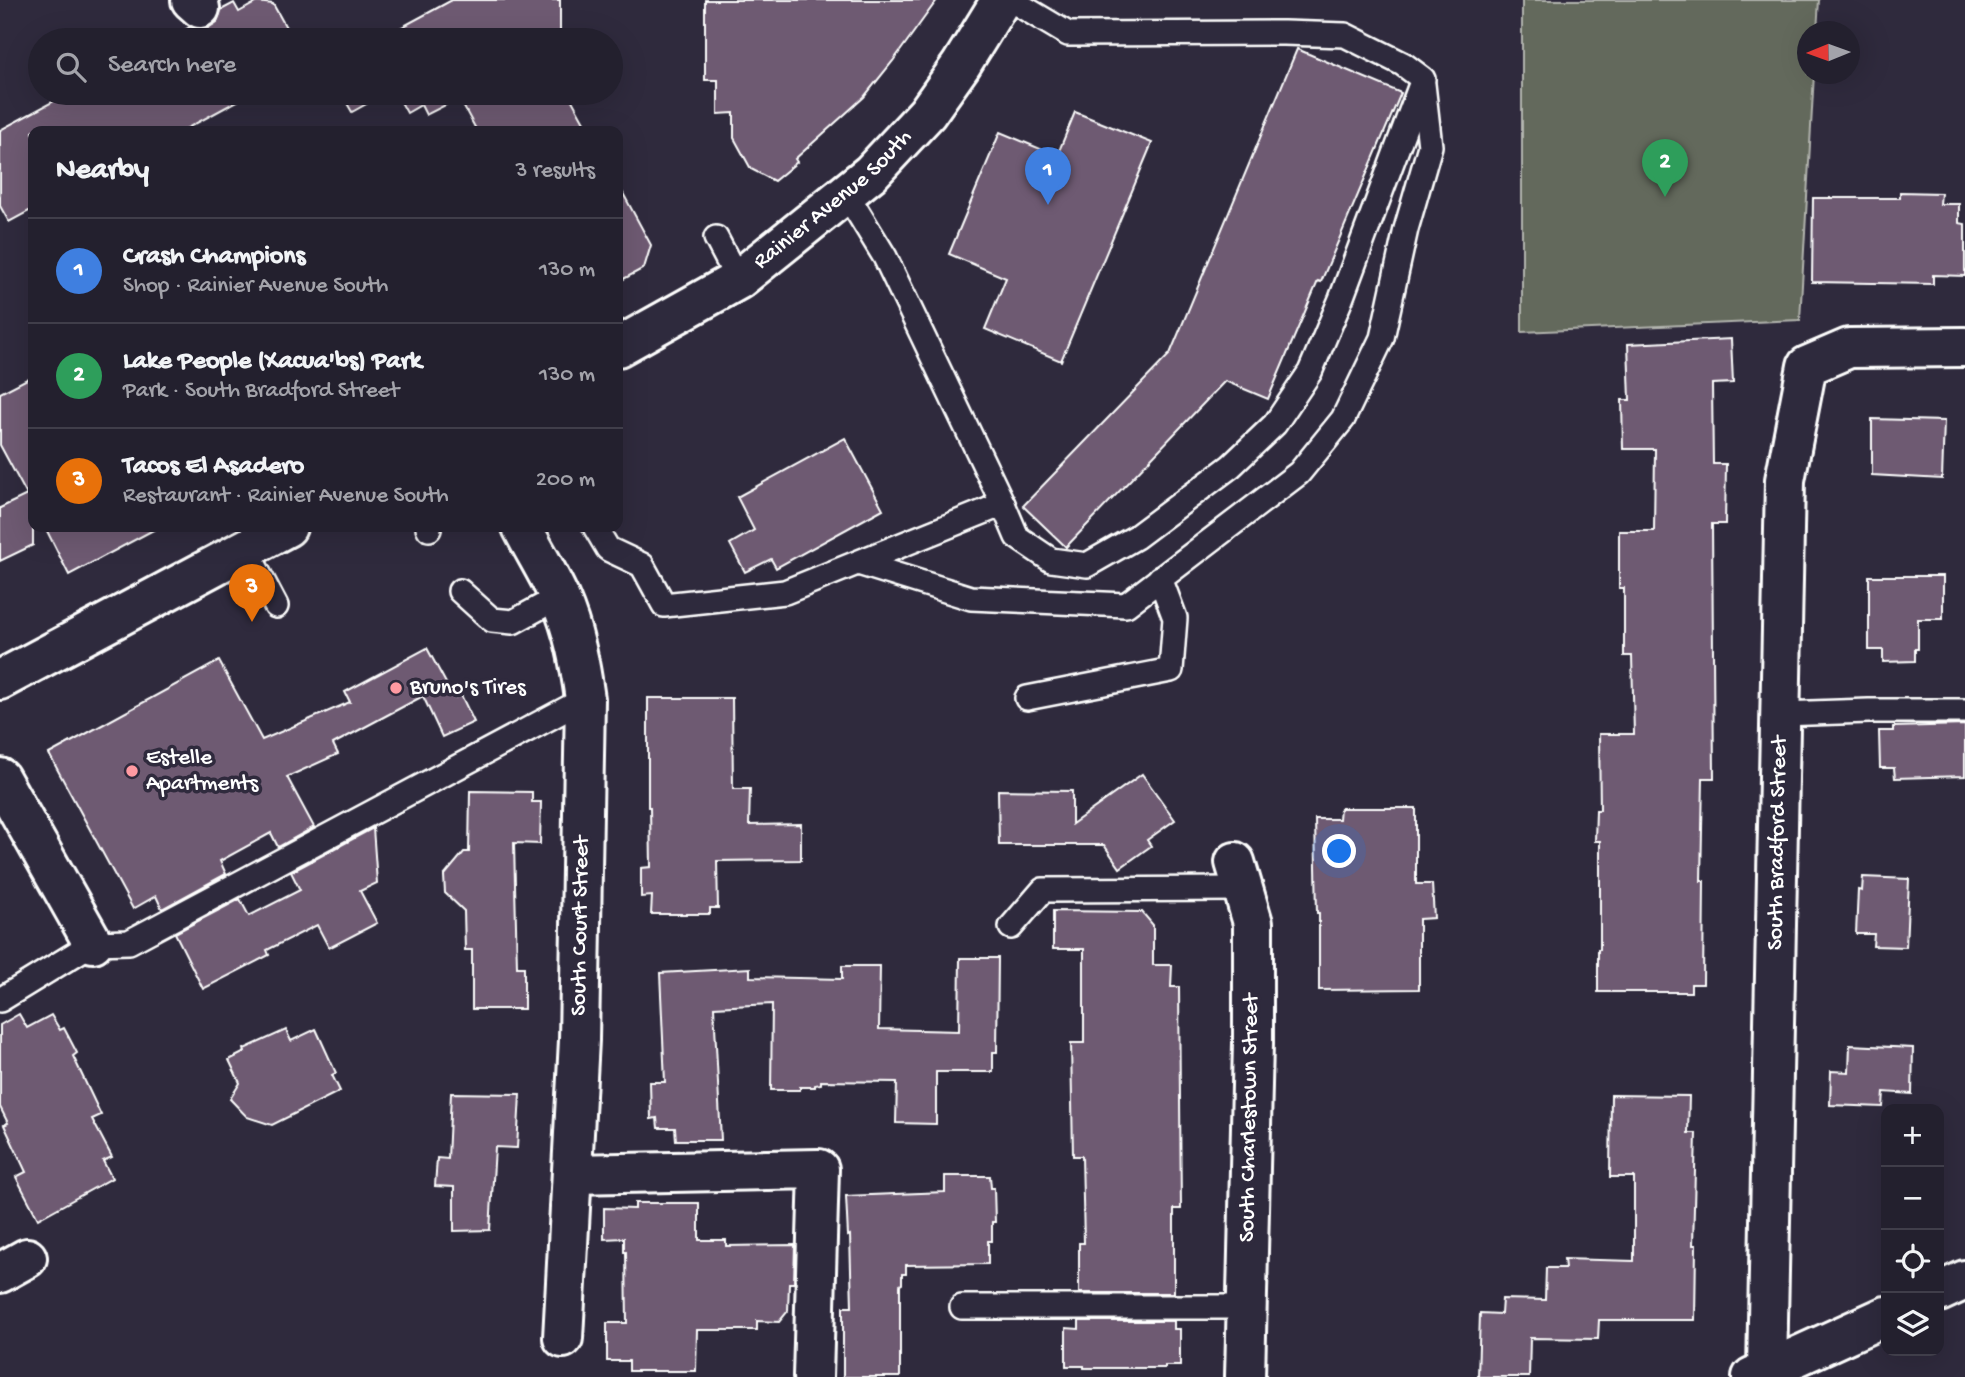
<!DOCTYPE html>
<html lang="en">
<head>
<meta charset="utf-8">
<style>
	:root { --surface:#23202e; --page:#2f2d3a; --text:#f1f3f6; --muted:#a3a3aa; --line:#403e4a; --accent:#db2777 }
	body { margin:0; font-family:"Gochi Hand",sans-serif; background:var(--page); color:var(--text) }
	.controls { position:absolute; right:21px; bottom:21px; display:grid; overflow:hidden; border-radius:14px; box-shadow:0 7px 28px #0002 }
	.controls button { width:63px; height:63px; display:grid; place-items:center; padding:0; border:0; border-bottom:2px solid var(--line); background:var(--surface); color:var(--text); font:35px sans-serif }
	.compass { position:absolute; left:1797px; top:21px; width:63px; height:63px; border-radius:50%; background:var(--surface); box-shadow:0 7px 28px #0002; rotate:269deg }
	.you { position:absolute; left:1340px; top:852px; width:24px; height:24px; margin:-18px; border:5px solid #fff; border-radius:50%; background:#1a73e8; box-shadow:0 0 0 10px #1a73e833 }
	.badge { display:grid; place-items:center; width:46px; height:46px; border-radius:50%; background:var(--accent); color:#fff; font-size:23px; font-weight:700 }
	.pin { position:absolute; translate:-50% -58px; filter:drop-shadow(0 2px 4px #0008) }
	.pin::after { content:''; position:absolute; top:37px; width:24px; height:21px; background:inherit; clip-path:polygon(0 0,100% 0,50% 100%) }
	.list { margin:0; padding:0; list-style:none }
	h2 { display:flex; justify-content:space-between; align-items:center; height:91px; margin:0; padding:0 28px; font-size:30px }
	h2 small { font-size:23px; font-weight:400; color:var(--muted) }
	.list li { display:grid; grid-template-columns:46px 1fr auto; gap:21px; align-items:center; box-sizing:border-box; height:105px; padding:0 28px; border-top:2px solid var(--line) }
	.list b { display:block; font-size:26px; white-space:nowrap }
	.list p { margin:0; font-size:23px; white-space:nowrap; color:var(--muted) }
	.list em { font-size:23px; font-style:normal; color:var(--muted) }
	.icon { flex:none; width:38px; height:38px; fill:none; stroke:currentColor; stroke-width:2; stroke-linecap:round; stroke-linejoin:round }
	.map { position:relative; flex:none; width:1965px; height:1377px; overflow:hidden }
	.search { position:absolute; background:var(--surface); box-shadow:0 7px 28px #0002; left:28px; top:28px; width:595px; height:77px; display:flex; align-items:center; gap:18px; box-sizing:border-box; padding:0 24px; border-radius:38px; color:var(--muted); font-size:26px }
	.panel { position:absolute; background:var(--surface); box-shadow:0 7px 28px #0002; left:28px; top:126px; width:595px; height:406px; border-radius:14px }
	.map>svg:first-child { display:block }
	.green { fill:#64695c; stroke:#b2b4ae; stroke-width:2 }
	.building { fill:#6e5a72; stroke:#fff; stroke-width:2 }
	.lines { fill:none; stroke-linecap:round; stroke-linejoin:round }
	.service-casing { stroke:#fff; stroke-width:28 }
	.minor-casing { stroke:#fff; stroke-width:44 }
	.primary-casing { stroke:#fff; stroke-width:44 }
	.service { stroke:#2f2a3d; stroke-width:23 }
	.minor { stroke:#2f2a3d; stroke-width:38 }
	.primary { stroke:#2f2a3d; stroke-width:38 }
	.poi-dot { fill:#ff9aa2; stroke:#2f2a3d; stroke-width:2.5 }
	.labels { text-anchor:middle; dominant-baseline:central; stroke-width:7; stroke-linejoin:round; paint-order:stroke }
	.street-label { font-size:23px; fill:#fff; stroke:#2f2a3d }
	.poi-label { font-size:23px; fill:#fff; stroke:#2f2a3d; text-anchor:start }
</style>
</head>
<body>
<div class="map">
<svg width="1965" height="1377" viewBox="0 0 1965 1377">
	<rect width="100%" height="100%" fill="#2f2a3d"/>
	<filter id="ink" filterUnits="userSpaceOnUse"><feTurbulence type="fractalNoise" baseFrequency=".0143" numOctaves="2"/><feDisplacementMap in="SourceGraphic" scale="14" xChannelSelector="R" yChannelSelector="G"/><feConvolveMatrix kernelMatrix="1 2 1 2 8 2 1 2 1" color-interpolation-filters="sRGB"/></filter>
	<g filter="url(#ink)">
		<polygon class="green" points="1522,0 1819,0 1817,31 1808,32 1808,74 1814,74 1800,320 1522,332"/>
		<g class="building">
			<polygon points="452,0 560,0 560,40 378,40"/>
			<polygon points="705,0 937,0 893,61 864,97 795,159 797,162 774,181 751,169 734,138 734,113 718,114 718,80 705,80"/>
			<polygon points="257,2 273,4 293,40 165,40 190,27 196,29 208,28 217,22 221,10 234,3 239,12"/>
			<polygon points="1297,49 1401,93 1321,282 1318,281 1268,399 1225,381 1066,547 1023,506 1170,354"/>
			<polygon points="69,93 252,93 182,131 33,131 33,209 9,222 0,206 0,130"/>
			<polygon points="341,93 386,93 352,112"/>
			<polygon points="396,93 568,93 589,131 477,131 459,98 426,115 421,105 407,113"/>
			<polygon points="1075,112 1152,143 1061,361 985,329 1006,278 949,254 1000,132 1057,156"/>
			<polygon points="618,184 651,245 644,268 618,282"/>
			<polygon points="1900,192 1941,193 1940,204 1959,204 1959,223 1965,224 1965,276 1933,275 1933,284 1812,282 1813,198 1900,198"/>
			<polygon points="1731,339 1733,383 1712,384 1713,464 1726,464 1725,524 1712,524 1714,778 1703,778 1701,881 1704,881 1703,984 1691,984 1691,992 1598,992 1598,949 1600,949 1600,841 1595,841 1596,810 1600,810 1599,734 1634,734 1632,656 1624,656 1624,588 1619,588 1619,531 1654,531 1655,449 1623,449 1622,400 1630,400 1628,344"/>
			<polygon points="33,376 33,545 0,561 0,508 27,495 0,445 0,393"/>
			<polygon points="1872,419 1944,421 1942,479 1872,475"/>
			<polygon points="845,438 883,509 776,568 771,559 745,572 730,544 754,530 737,497"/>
			<polygon points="45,527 159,527 69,575"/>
			<polygon points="1869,576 1943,576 1943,619 1918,619 1918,649 1915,649 1915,661 1883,662 1883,650 1869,650"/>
			<polygon points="427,648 454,698 461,695 474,722 442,737 423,696 333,744 338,754 287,777 314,827 278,847 271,833 220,861 226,874 162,909 156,896 133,909 49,754 219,661 262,740 350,702 345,692"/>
			<polygon points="648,698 732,698 733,789 750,789 749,825 801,824 801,860 717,861 718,908 710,908 710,914 651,914 652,896 641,897 641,868 651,867 650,807 648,807"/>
			<polygon points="1965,725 1965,776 1895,778 1894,768 1880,768 1879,731 1893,731 1893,727"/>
			<polygon points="1142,774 1175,820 1147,840 1151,846 1120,868 1104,845 999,845 998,790 1072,791 1072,824"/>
			<polygon points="470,791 532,792 532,802 541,802 540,844 514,843 517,967 524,967 524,1009 472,1009 472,950 465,950 464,911 445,893 444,876 464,852 469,852"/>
			<polygon points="1340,808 1416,808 1416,884 1432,884 1434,918 1419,919 1419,989 1319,990 1319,913 1317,913 1315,819 1339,819"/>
			<polygon points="373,828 377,883 360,891 377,923 329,948 317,925 267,950 269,955 203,989 175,933 240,899 249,916 300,890 291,872"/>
			<polygon points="1863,877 1909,879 1906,947 1873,946 1874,934 1856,934 1858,890 1862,891"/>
			<polygon points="1053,911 1142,912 1153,925 1153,965 1172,965 1171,987 1179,987 1181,1209 1174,1209 1174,1293 1079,1293 1079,1243 1084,1243 1082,1156 1073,1156 1071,1043 1084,1043 1084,949 1053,949"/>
			<polygon points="960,958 998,958 997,1052 993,1052 993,1072 936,1072 936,1124 896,1123 897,1082 821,1081 821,1084 815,1085 815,1087 800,1087 800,1090 771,1090 772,1004 714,1007 721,1140 676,1140 675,1128 658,1128 657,1118 651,1119 650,1082 665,1082 660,973 750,968 750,977 842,979 842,966 880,966 879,1029 959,1031"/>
			<polygon points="19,1014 27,1028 51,1015 60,1030 64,1028 77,1053 73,1056 101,1115 92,1119 112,1157 103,1161 112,1178 38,1219 16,1177 26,1172 4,1125 8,1123 0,1107 0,1025"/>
			<polygon points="316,1029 336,1073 332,1075 340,1091 272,1125 247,1117 230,1099 240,1083 229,1060 245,1052 244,1049 286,1030 291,1041"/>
			<polygon points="1850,1045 1913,1048 1912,1094 1884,1092 1883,1107 1830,1105 1831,1071 1849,1072"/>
			<polygon points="451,1093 520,1094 517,1148 495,1147 490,1230 454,1231 454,1187 435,1186 437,1158 448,1159"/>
			<polygon points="1611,1095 1689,1096 1688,1133 1696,1133 1693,1245 1696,1245 1695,1320 1599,1320 1598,1339 1530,1338 1529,1377 1478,1377 1480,1313 1501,1314 1502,1299 1545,1300 1546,1268 1565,1268 1564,1259 1634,1261 1634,1177 1610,1177"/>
			<polygon points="945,1176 990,1176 991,1188 994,1188 995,1222 992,1222 992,1241 988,1241 988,1264 906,1265 906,1274 902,1274 902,1284 900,1285 900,1377 843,1377 843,1307 852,1307 850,1235 848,1236 846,1196 945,1192"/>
			<polygon points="635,1203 699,1203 699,1240 726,1240 726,1246 795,1245 794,1283 789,1283 788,1311 779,1322 757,1321 757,1330 697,1330 696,1371 629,1371 629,1361 607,1361 607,1323 627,1323 626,1252 624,1252 624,1238 604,1239 604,1208 635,1209"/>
			<polygon points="1079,1321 1174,1321 1174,1329 1180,1329 1180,1366 1165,1366 1165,1368 1084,1368 1084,1366 1066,1366 1066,1328 1079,1329"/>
		</g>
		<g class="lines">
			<g class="service-casing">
				<g id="service">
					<polyline points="716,238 738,280"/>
					<polyline points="1003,504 1017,537 1051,560 1087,565 1136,537 1231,466 1275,424 1310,372 1341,299 1423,79 1403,64 1345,35 1284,33 1068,34 1011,0"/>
					<polyline points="428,527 429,529"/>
					<polyline points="595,527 608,549 642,565 664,605 785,592 1003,504 885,257 846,193"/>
					<polyline points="246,549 276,606"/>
					<polyline points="858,563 971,598 1126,605 1299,473 1343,419 1382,338 1406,229 1430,146 1423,84"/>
					<polyline points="460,591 492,620 513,622 559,597"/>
					<polyline points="1027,698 1171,670 1175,618 1160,578"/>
					<polyline points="1781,714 1869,711 1965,711"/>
					<polyline points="1011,927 1043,890 1244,889"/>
					<polyline points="0,1000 93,943 129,942 585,699"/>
					<polyline points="962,1307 1246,1307"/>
				</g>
			</g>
			<g class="minor-casing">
				<g id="minor">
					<polyline points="191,0 200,8"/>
					<path d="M 522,527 C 534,551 549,574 560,599 C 574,631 580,664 585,699 L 579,1040 L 563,1338"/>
					<polyline points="0,778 93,943"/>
					<polyline points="1235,862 1253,923 1253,1043 1245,1377"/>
					<polyline points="572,1174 819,1169 813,1377"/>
					<polyline points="0,1273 27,1258"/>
					<polyline points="1939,1292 1965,1280"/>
					<path id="s1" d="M 1767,1370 L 1785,480 L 1807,366 L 1849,348 L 1965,347"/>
					<polyline points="1752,1377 1886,1316"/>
				</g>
			</g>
			<g class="primary-casing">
				<g id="primary">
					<path id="s2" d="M 618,347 L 738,280 L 871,173 L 927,113 L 961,65 L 1001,0"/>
					<polyline points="0,680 287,527"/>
				</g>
			</g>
			<use href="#service" class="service"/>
			<use href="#minor" class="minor"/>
			<use href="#primary" class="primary"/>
		</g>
	</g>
	<g class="poi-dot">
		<circle cx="396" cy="688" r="7"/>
		<circle cx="132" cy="771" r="7"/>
	</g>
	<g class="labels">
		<g class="street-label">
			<text stroke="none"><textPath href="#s2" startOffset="262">Rainier Avenue South</textPath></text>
			<text stroke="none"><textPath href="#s1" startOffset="527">South Bradford Street</textPath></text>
			<text transform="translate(581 926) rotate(-89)">South Court Street</text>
			<text transform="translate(1250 1118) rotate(-89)">South Charlestown Street</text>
		</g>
		<g class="poi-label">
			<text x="410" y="688">Bruno's Tires</text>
			<text x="146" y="758">Estelle<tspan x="146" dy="26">Apartments</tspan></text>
		</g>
	</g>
</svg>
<div class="controls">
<button>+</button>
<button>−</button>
<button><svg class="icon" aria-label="locate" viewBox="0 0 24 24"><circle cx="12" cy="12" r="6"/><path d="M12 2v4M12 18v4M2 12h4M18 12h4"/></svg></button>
<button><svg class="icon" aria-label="layers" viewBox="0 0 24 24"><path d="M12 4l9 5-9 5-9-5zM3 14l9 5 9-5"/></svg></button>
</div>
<svg class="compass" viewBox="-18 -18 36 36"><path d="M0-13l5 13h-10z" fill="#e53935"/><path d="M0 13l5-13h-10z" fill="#a3a3aa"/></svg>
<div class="you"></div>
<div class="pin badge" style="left:1048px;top:205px;background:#3f7fe0">1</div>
<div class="pin badge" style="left:1665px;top:197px;background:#2e9e5b">2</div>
<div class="pin badge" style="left:252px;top:622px;background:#e8710a">3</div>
<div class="search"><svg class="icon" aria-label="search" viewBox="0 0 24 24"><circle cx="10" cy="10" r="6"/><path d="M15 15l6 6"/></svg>Search here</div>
<section class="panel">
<h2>Nearby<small>3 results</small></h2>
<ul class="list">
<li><span class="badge" style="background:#3f7fe0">1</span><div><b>Crash Champions</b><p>Shop · Rainier Avenue South</p></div><em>130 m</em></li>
<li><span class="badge" style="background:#2e9e5b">2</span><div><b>Lake People (Xacua'bs) Park</b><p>Park · South Bradford Street</p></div><em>130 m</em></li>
<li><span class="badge" style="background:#e8710a">3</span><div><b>Tacos El Asadero</b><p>Restaurant · Rainier Avenue South</p></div><em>200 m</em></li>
</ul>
</section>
</div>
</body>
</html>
